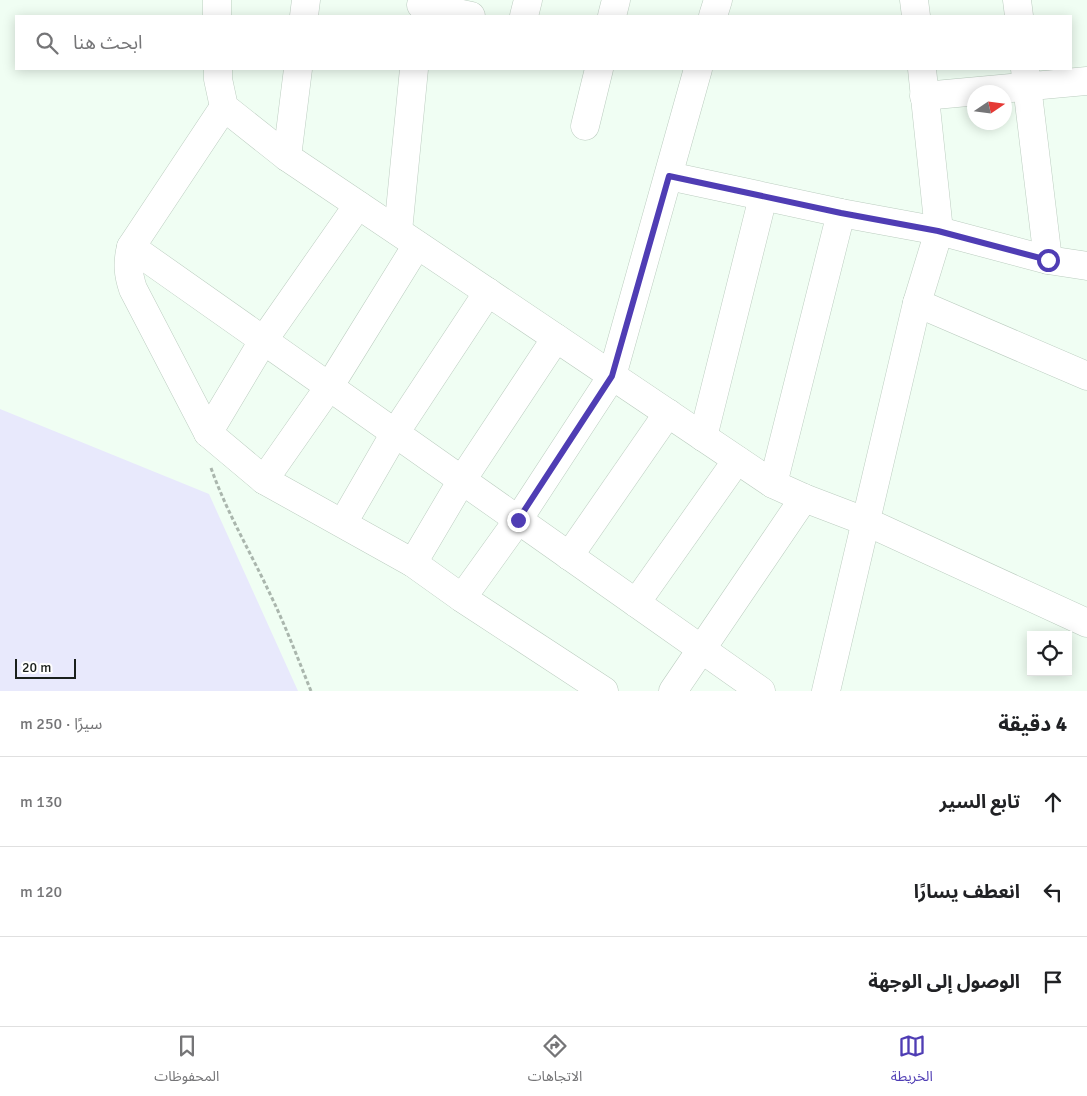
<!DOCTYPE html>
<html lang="ar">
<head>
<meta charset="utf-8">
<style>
	:root { --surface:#fff; --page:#f6f6f6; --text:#202124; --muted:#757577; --line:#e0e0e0; --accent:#4f3db4 }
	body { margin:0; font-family:Signika,"Noto Sans Arabic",sans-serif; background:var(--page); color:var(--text); direction:rtl }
	.controls { position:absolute; right:15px; bottom:15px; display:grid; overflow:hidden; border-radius:0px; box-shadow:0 2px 12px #0003 }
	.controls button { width:45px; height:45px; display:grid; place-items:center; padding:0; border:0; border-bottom:1px solid var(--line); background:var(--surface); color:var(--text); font:25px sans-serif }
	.compass { position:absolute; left:967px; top:85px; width:45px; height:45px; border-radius:50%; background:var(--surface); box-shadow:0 2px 12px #0003; rotate:77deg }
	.scale { position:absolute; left:15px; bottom:12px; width:61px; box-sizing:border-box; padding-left:5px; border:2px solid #1a201c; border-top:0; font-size:14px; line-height:18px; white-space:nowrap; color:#1a201c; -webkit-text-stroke:4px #fff; paint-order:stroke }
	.stop { position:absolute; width:15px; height:15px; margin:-11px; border:4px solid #4f3db4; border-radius:50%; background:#fff }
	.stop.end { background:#4f3db4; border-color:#fff; box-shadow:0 1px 5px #0008 }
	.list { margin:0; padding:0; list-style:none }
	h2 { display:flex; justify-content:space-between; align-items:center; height:65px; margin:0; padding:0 20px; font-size:21px }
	h2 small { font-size:16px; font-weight:400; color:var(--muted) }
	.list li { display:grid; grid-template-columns:32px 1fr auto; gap:15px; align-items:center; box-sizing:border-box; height:90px; padding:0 20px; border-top:1px solid var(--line) }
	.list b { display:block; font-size:19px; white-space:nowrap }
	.list em { font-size:16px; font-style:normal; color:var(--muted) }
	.icon { flex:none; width:28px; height:28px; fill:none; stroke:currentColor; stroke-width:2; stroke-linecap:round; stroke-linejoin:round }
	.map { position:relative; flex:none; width:1087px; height:691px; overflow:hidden; direction:ltr }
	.search { position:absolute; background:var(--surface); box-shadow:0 2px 12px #0003; left:15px; right:15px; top:15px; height:55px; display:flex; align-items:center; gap:12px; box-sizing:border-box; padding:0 18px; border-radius:0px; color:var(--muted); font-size:19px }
	.sheet { height:335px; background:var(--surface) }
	nav { display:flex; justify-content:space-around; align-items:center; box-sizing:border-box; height:70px; border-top:1px solid var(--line); background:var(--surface); font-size:14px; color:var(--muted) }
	nav a { display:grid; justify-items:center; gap:2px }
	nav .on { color:var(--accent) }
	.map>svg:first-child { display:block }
	.green { fill:#e8e9fc }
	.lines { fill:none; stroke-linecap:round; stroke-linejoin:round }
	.minor-casing { stroke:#bccdc0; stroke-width:29 }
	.path { stroke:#aab6ad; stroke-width:3; stroke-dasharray:4 2.5; stroke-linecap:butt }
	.minor { stroke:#fff; stroke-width:28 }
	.route { stroke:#4f3db4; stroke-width:6 }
</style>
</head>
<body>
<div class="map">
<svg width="1087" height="691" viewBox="0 0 1087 691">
	<rect width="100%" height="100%" fill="#f0fef3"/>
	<polygon class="green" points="0,409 209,494 298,691 0,691"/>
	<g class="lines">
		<g class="minor-casing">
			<g id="minor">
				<polyline points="217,0 217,16"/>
				<polyline points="914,0 916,16"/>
				<polyline points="1017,0 1019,16"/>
				<polyline points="421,5 471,16"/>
				<polyline points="304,16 306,0"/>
				<polyline points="524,16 528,0"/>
				<polyline points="612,16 616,0"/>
				<polyline points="713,16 718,0"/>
				<polyline points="218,69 218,79 224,107 287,157 773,484 804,498 867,522 1087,623"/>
				<polyline points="1025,69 1048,260"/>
				<polyline points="924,96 1087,81"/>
				<path d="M 224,107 L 131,247 C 127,263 128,274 133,289 L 208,433 L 264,480 L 413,563 L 462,598 L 604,691"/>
				<polyline points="585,126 599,69"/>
				<polyline points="287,157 298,69"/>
				<polyline points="669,176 841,213 939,231 1048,260 1087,266"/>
				<polyline points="398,231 414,69"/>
				<polyline points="131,247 761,691"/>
				<polyline points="917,303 1087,376"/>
				<polyline points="208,433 263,341 358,205"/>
				<polyline points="703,437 763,197"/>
				<polyline points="264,480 329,387 417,245"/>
				<polyline points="773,484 841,213"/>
				<polyline points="343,523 395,433 488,292"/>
				<polyline points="569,556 668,413"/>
				<polyline points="413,563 462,480 556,338"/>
				<polyline points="462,598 518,520 612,376 698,69"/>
				<polyline points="636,603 737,460"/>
				<polyline points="673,691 804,498"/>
				<polyline points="826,691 917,303 939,231 922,69"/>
			</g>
		</g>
		<path class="path" d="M 211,468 C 227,513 251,553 271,596 C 286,627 298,659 311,691"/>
		<use href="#minor" class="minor"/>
	</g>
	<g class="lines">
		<polyline class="route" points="518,520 612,376 669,176 841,213 938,231 1048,260"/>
	</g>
</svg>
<div class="controls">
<button><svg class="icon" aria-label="locate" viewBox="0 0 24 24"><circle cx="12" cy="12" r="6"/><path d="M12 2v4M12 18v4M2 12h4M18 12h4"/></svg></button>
</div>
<svg class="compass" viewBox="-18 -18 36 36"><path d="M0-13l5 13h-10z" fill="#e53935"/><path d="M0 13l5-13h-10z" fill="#757577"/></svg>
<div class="scale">20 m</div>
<div class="stop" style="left:1048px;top:260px"></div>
<div class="stop end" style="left:518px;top:520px"></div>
<div class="search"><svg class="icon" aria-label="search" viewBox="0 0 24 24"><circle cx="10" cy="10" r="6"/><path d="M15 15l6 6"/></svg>ابحث هنا</div>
</div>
<section class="sheet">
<h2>4 دقيقة<small>سيرًا · 250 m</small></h2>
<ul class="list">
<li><svg class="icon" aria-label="ahead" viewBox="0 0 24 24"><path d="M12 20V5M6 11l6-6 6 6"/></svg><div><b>تابع السير</b></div><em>130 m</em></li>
<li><svg class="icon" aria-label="left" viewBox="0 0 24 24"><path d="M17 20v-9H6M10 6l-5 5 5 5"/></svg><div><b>انعطف يسارًا</b></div><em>120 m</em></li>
<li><svg class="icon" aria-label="arrive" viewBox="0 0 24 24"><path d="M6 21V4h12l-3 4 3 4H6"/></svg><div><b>الوصول إلى الوجهة</b></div></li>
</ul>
</section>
<nav>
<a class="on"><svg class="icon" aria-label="map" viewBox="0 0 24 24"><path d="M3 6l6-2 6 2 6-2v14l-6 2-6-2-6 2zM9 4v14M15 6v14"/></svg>الخريطة</a>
<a><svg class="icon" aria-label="directions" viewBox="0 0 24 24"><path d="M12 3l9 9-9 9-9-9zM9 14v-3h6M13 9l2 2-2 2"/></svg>الاتجاهات</a>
<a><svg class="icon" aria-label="saved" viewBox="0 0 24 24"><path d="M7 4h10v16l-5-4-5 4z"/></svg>المحفوظات</a>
</nav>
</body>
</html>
